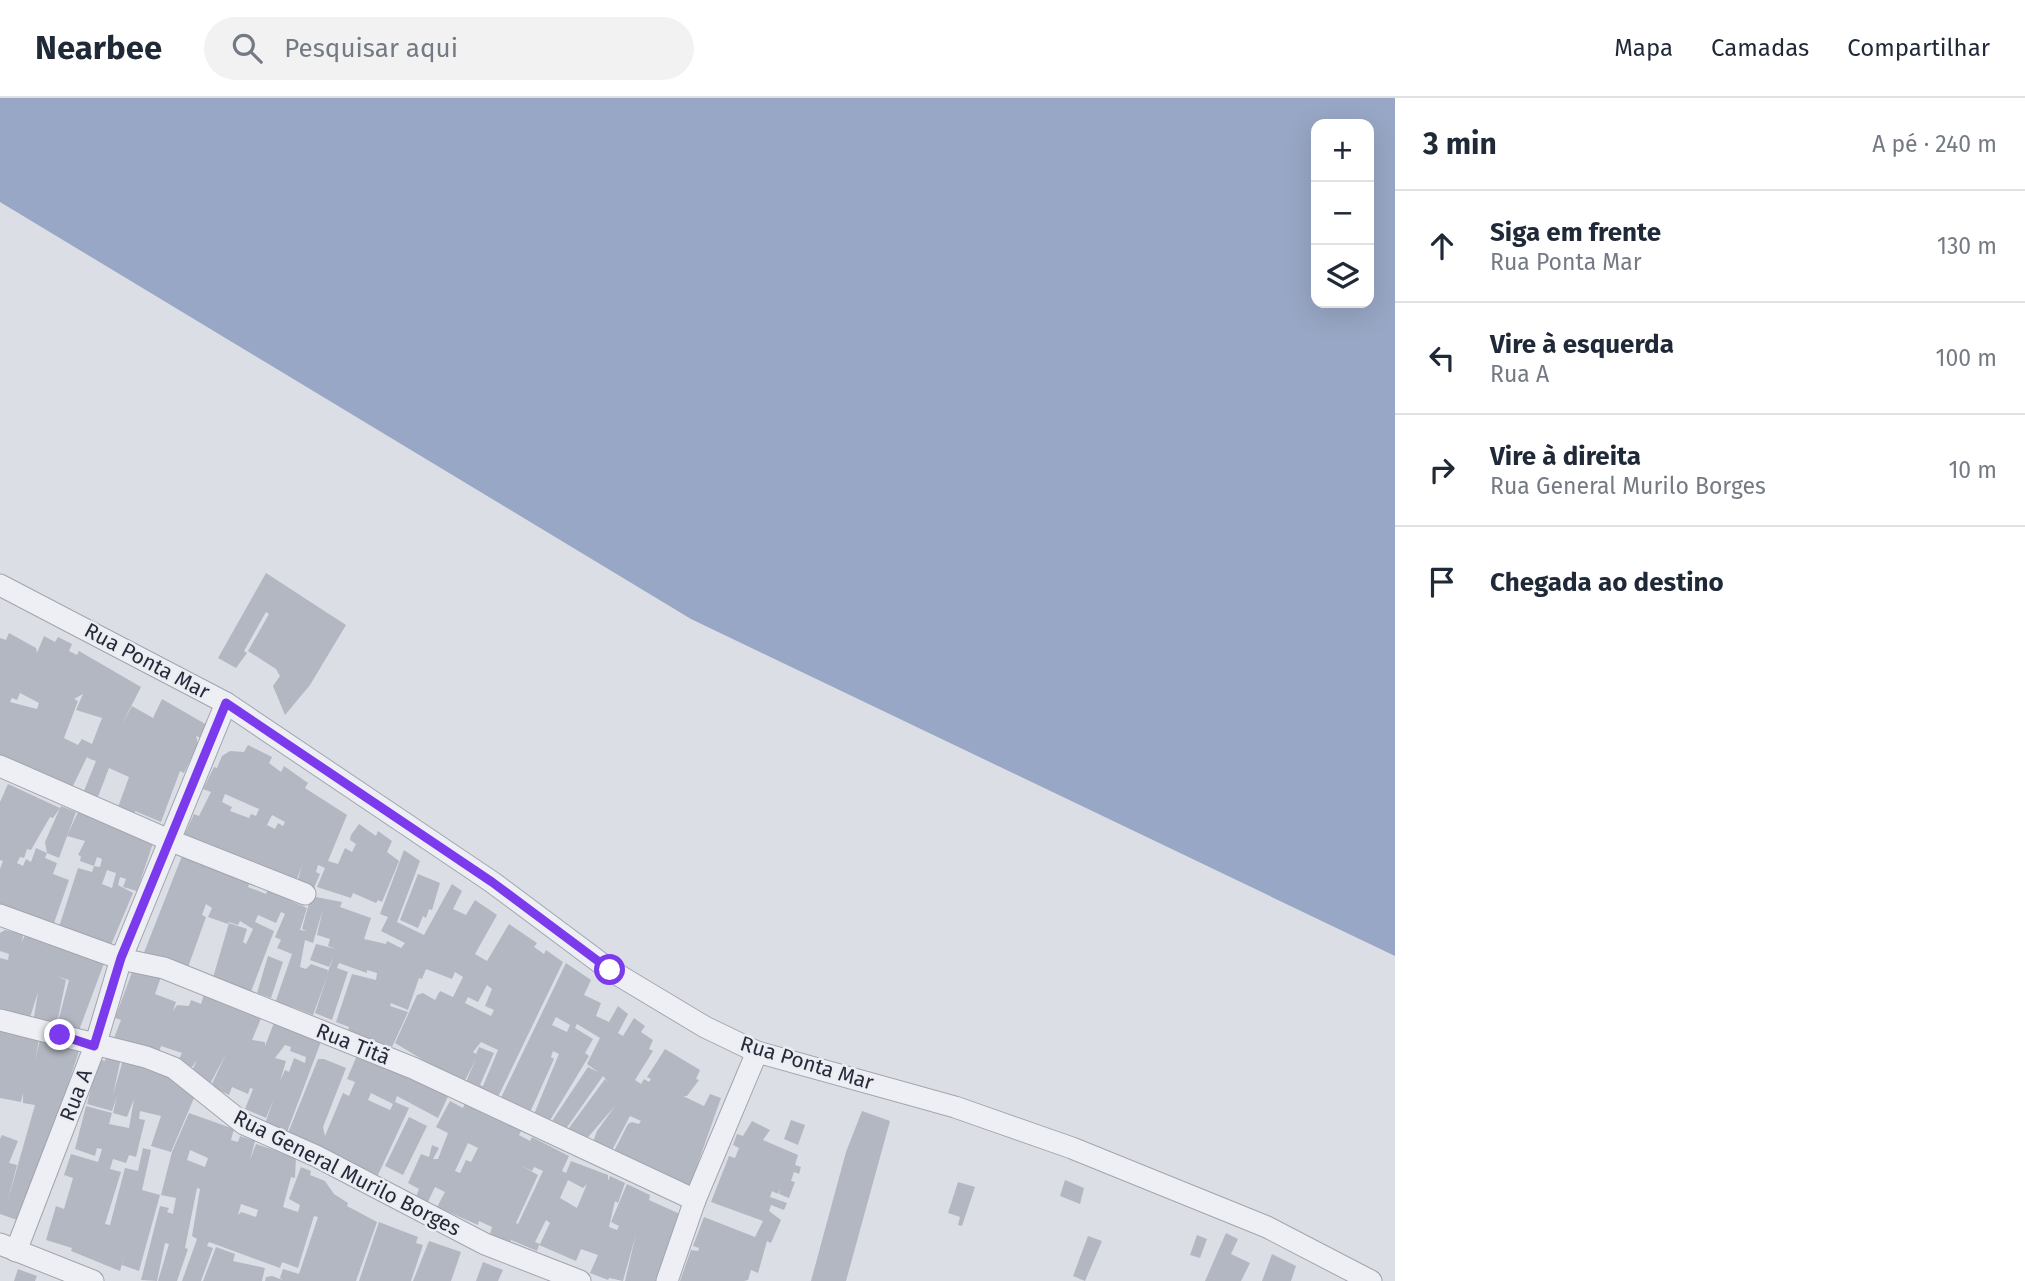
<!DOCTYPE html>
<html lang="pt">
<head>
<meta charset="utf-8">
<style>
	:root { --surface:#fff; --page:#f2f2f3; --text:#1f2937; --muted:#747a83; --line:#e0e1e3 }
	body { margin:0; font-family:"Fira Sans",sans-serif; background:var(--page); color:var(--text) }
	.controls { position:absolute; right:21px; top:21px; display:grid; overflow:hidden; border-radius:14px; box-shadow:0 7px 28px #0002 }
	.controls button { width:63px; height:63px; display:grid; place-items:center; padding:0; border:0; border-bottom:2px solid var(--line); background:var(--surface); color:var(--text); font:35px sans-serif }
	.stop { position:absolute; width:21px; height:21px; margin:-16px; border:5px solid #7c3aed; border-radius:50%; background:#fff }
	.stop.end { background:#7c3aed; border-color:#fff; box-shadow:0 2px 7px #0008 }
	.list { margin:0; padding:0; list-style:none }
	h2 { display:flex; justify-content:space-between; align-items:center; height:91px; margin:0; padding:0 28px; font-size:30px }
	h2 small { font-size:23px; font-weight:400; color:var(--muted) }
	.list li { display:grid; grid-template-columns:46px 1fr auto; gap:21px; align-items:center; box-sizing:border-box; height:112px; padding:0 28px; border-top:2px solid var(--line) }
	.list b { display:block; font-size:26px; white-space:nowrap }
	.list p { margin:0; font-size:23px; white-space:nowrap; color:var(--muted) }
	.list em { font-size:23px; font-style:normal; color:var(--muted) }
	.icon { flex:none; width:38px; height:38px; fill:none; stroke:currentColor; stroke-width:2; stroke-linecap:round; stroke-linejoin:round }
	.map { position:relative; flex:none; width:1395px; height:1183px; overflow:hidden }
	header { display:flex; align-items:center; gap:42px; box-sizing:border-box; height:98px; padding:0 35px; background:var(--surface); border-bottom:2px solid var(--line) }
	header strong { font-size:33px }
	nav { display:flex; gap:38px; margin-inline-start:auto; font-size:24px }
	.search { width:490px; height:63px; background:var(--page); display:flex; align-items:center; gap:18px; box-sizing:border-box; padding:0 24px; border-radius:38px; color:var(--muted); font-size:26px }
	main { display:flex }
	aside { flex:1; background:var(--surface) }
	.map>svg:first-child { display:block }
	.water { fill:#98a7c5; fill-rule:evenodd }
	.building { fill:#b3b7c2; fill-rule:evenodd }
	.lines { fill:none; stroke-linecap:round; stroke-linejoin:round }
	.minor-casing { stroke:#a2a5af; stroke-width:23 }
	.minor { stroke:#eeeff4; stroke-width:21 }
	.route { stroke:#7c3aed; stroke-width:9 }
	.labels { text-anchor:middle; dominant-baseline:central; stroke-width:5; stroke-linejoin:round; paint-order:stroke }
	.street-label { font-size:21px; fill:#262b3b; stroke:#ebedf3 }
</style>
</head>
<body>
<header>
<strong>Nearbee</strong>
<div class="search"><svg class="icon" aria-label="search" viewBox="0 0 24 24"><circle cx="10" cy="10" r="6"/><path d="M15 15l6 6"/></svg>Pesquisar aqui</div>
<nav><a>Mapa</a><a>Camadas</a><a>Compartilhar</a></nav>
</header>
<main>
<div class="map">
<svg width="1395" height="1183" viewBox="0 0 1395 1183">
	<rect width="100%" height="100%" fill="#dcdee5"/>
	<path class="water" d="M 0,0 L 1395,0 L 1395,858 L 691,521 L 0,104 ZM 1316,26 L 1369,26 L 1369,205 L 1316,205 Z"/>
	<g class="building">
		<polygon points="266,475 346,527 310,587 285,617 273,588 280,578 276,571 248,553 269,516 266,514 244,553 247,555 236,570 218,560"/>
		<path d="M 9,535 L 36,550 L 37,555 L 44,538 L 55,544 L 58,539 L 72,546 L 69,553 L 77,557 L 79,553 L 141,589 L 121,628 L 132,608 L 153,620 L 162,601 L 207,627 L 201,640 L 196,638 L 198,646 L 184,675 L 180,673 L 161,724 L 135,713 L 133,719 L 117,712 L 129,679 L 109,670 L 96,704 L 82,698 L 96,663 L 90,661 L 87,659 L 70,694 L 0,661 L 0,540 L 6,542 ZM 20,595 L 39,605 L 37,611 L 10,604 L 12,600 L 17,602 ZM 83,596 L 76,612 L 102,620 L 92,646 L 82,641 L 78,647 L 64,640 L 78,603 L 74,601 Z"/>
		<path d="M 248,647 L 272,659 L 269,665 L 281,674 L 284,668 L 308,685 L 305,690 L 347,717 L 328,763 L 338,766 L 345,750 L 352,754 L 356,746 L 350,742 L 351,737 L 359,726 L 376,738 L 378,733 L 392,743 L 387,754 L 399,763 L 382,804 L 378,802 L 376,805 L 353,795 L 351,800 L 317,789 L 325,770 L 318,767 L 316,774 L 320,776 L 313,792 L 297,785 L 302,767 L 297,781 L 251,763 L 249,767 L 183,740 L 194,716 L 199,718 L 211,694 L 203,691 L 214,669 L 217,670 L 222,658 L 230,653 L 244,654 ZM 225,696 L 259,711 L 256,718 L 251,716 L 249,720 L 230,713 L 232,709 L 222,704 ZM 272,717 L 285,724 L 283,728 L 278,725 L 275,731 L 267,727 Z"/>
		<polygon points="8,686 60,710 53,720 50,719 31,752 27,751 24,760 20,759 17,765 23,768 26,761 31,764 36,750 47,755 45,744 60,710 61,708 76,714 59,760 47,755 45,760 57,765 53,776 69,782 53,828 0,811 0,771 3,763 0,762 0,704"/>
		<path d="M 78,714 L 151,740 L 152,748 L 137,793 L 123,789 L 126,781 L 120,779 L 118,787 L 133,795 L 111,847 L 59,829 L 78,770 L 92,774 L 94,768 L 100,769 L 102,761 L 97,759 L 94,768 L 80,763 L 81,758 L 78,757 L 85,743 L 67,738 ZM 107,772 L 116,775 L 112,790 L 102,786 Z"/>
		<path d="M 404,752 L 420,763 L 397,824 L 424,837 L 452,786 L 462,793 L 453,811 L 466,817 L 475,802 L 497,817 L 475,856 L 487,863 L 509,826 L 537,845 L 534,849 L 544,856 L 546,852 L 563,864 L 498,999 L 464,988 L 476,961 L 463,986 L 395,945 L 417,897 L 423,895 L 435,902 L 440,893 L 453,899 L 463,879 L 455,874 L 452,881 L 426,871 L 422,881 L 419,880 L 408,912 L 391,905 L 390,908 L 408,914 L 392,949 L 348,933 L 349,929 L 336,924 L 352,876 L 376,882 L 377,875 L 367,872 L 367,875 L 339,865 L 337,870 L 348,874 L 332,922 L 315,915 L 328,876 L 313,917 L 292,909 L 290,914 L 274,908 L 292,856 L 277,850 L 281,842 L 275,839 L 285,816 L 281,814 L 276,825 L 258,817 L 255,824 L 274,833 L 249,899 L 212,883 L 229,825 L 247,831 L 243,844 L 246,846 L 253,831 L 240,823 L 238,827 L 229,824 L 228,826 L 208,819 L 212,810 L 206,806 L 202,817 L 206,819 L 187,872 L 143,857 L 182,758 L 251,782 L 248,789 L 266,796 L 269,789 L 293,797 L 291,803 L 307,810 L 300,832 L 307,833 L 302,831 L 311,798 L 326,801 L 342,804 L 340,809 L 371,820 L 364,841 L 386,846 L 387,843 L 401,850 L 405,845 L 381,833 L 388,819 L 380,816 ZM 323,811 L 317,837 L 330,841 L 328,848 L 336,851 L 316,846 L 310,862 L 329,869 L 334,858 L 327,876 L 328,872 L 311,866 L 306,871 L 300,869 L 305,842 L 313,845 ZM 487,887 L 492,891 L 485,908 L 494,912 L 491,918 L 465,905 L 468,899 L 478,904 ZM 481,944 L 498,952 L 483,988 L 480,987 L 494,955 L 479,949 L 476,956 L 473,954 Z"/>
		<polygon points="418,776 440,785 432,812 429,811 426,820 423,818 418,830 400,822"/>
		<polygon points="5,832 23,836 22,844 26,834 106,860 78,935 57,928 69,882 56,878 66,882 57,925 52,923 50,930 33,925 38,894 28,926 0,911 0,860 8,862 9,856 0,853 0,835"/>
		<polygon points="268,858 283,864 271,900 257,895"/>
		<path d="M 566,865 L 591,882 L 584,897 L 601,905 L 596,918 L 609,924 L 618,908 L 628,916 L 618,935 L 623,938 L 634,920 L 645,928 L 641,934 L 653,942 L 649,951 L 653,953 L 635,982 L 641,986 L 644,981 L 649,984 L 651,981 L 647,979 L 665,951 L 700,972 L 696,981 L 699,982 L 687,998 L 683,998 L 704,1008 L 710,996 L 721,1000 L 687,1096 L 611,1059 L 628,1026 L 632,1024 L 639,1026 L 641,1023 L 630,1018 L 609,1058 L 591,1049 L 597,1033 L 615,1008 L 583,1045 L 566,1034 L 605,981 L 609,985 L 603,978 L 563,1035 L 550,1026 L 588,969 L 598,974 L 587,966 L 600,940 L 577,926 L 575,930 L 593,941 L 585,955 L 589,958 L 546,1029 L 532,1021 L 559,956 L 553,953 L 551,959 L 554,961 L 527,1021 L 498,1006 ZM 556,919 L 570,927 L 567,934 L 552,927 Z"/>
		<path d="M 134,869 L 161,879 L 155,896 L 176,904 L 173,913 L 177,907 L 189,908 L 191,902 L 201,906 L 204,896 L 262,918 L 252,942 L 265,944 L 265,948 L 275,922 L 322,941 L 287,1034 L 266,1023 L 274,1000 L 266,1020 L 245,1011 L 253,991 L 250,990 L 248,996 L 232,989 L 229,997 L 211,988 L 226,956 L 210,986 L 191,975 L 197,962 L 192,969 L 178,963 L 182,955 L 161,948 L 158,957 L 112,945 L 121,922 L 115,920 ZM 285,947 L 291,949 L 290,953 L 306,959 L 305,965 L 294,960 L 289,974 L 285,972 L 280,983 L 286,963 L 275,960 Z"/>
		<polygon points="0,932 39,942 35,962 40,942 79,953 23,1124 0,1116 0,1041 2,1037 18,1043 9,1065 17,1067 7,1105 35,1007 23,1005 23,995 21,1004 0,1000"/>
		<path d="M 358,955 L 450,994 L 438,1020 L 397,998 L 395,1004 L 409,1010 L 377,1079 L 288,1035 L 318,961 L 324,961 L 346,970 L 323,1029 L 325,1038 L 343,995 L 349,998 L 355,984 L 347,981 ZM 371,995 L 393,1006 L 390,1012 L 368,1002 Z"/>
		<polygon points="107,956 121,960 113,997 123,962 176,981 194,1000 171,1054 151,1048 161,1018 140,1013 139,1021 145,1022 136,1059 129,1057 126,1065 113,1061 110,1071 121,1074 105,1126 110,1127 125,1070 138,1073 143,1050 151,1052 142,1092 160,1097 139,1173 122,1167 128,1146 120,1173 71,1153 72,1150 46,1142 56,1108 64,1111 73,1080 64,1077 71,1056 98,1064 102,1051 97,1050 95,1058 75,1051 86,1008 112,1015 109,1026 129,1030 134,1001 127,1019 113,1015 117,998 112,1013 87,1006 98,961 105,963"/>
		<path d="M 450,1003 L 463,1010 L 465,1005 L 521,1033 L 519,1037 L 530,1043 L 532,1039 L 569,1058 L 562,1073 L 566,1075 L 571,1063 L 608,1077 L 608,1083 L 610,1078 L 625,1085 L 618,1105 L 615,1103 L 609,1129 L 617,1132 L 619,1128 L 611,1124 L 627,1086 L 650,1097 L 649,1102 L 680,1116 L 657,1183 L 625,1183 L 636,1136 L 623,1183 L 609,1180 L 608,1182 L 590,1175 L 598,1157 L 581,1151 L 576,1163 L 539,1147 L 537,1153 L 511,1142 L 509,1145 L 490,1136 L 492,1129 L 479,1123 L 478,1127 L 437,1109 L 445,1094 L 435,1089 L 425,1110 L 415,1101 L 419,1091 L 408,1085 L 421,1056 L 429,1059 L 432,1047 L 439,1050 L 433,1061 L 438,1061 L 448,1035 L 436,1029 ZM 468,1045 L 478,1050 L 471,1064 L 466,1062 L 460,1075 L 455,1073 ZM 520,1067 L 532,1073 L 534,1069 L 543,1073 L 518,1126 L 516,1125 L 538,1077 ZM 568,1082 L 583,1090 L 587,1086 L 577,1110 L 560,1100 ZM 546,1122 L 550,1125 L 540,1146 L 535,1144 Z"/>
		<polygon points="862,1013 890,1023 846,1183 811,1183 846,1054"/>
		<path d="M 189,1015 L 234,1031 L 231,1042 L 238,1044 L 240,1038 L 255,1043 L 250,1062 L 256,1046 L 296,1059 L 295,1080 L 291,1079 L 283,1109 L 298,1114 L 300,1107 L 289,1101 L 301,1069 L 311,1073 L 310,1077 L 325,1083 L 334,1096 L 348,1105 L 347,1108 L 377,1124 L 356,1183 L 265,1183 L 266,1179 L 272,1178 L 283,1182 L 280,1180 L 283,1171 L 299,1176 L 318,1119 L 314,1118 L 298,1170 L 282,1164 L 280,1170 L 209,1144 L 207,1148 L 213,1150 L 201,1183 L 182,1183 L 197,1141 L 192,1138 L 200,1091 L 197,1090 L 185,1150 L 188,1151 L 177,1183 L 158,1183 L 169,1146 L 165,1145 L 157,1183 L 141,1182 L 160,1108 L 169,1110 L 167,1114 L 173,1116 L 176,1100 L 161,1097 L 172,1054 ZM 190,1052 L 208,1060 L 205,1069 L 187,1062 ZM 241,1106 L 258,1112 L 256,1119 L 241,1114 L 238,1117 Z"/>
		<polygon points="409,1019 427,1028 403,1077 385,1068"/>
		<polygon points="791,1022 805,1027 798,1047 784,1041"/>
		<polygon points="752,1023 770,1032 763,1042 798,1057 795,1067 801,1069 799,1076 794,1074 791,1083 795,1084 789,1100 779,1096 780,1090 778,1096 772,1093 770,1099 787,1105 784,1112 771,1107 769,1113 781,1122 771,1145 767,1143 758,1175 751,1172 748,1182 744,1183 680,1183 691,1152 698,1153 699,1150 693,1148 704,1119 755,1139 763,1123 711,1104 729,1058 735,1060 739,1050 733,1047 737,1036 743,1038"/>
		<polygon points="1065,1082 1084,1090 1080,1106 1060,1098"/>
		<polygon points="958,1084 975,1089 962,1128 958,1127 960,1119 948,1115"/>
		<polygon points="379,1124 418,1139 416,1145 423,1147 411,1183 359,1183"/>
		<polygon points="1226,1135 1238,1141 1231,1156 1250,1165 1241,1183 1205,1183"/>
		<polygon points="1197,1137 1207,1141 1200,1160 1190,1157"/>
		<polygon points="1088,1138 1102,1143 1085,1183 1073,1178"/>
		<polygon points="429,1143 461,1154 451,1183 413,1183"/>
		<polygon points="216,1149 235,1156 233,1163 265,1170 262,1183 203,1183"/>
		<polygon points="1272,1156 1296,1168 1291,1183 1262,1183"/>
		<polygon points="483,1164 503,1172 498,1183 476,1183"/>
		<polygon points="18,1171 37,1178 35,1183 14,1183"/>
	</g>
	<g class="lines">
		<g class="minor-casing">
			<g id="minor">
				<polyline points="0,487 226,605 492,784 610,872 705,929 757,954 955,1009 1072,1050 1267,1129 1371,1183"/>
				<polyline points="0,668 169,742 305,796"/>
				<polyline points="0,817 121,861 164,870 413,970 695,1102"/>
				<polyline points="0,922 146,959 174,970 244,1026 316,1058 485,1146 580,1183"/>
				<polyline points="0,1146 93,1183"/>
				<polyline points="16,1153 95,948 121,861 226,605"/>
				<polyline points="667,1183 695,1102 757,954"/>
			</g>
		</g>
		<use href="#minor" class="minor"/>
	</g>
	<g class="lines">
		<polyline class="route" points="60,937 94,948 121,860 226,605 492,784 610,872"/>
	</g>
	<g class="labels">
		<g class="street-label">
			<text transform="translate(147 563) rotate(28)">Rua Ponta Mar</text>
			<text transform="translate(353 946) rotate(22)">Rua Titã</text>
			<text transform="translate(807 965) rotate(17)">Rua Ponta Mar</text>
			<text transform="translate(76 997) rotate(-69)">Rua A</text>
			<text transform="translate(347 1075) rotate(27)">Rua General Murilo Borges</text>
		</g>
	</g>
</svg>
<div class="controls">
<button>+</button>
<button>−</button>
<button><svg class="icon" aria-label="layers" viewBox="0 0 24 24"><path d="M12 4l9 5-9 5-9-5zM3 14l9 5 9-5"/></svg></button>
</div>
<div class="stop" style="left:610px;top:872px"></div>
<div class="stop end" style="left:60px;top:937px"></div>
</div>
<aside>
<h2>3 min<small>A pé · 240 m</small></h2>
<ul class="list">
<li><svg class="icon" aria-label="ahead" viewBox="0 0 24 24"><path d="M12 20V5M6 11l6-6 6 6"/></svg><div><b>Siga em frente</b><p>Rua Ponta Mar</p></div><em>130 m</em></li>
<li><svg class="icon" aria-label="left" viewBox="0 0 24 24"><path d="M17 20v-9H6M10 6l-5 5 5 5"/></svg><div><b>Vire à esquerda</b><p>Rua A</p></div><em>100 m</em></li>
<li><svg class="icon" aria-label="right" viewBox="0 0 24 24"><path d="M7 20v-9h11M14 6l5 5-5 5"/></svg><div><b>Vire à direita</b><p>Rua General Murilo Borges</p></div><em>10 m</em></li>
<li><svg class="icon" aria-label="arrive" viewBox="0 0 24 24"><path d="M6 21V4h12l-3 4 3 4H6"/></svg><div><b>Chegada ao destino</b></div></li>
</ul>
</aside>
</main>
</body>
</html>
